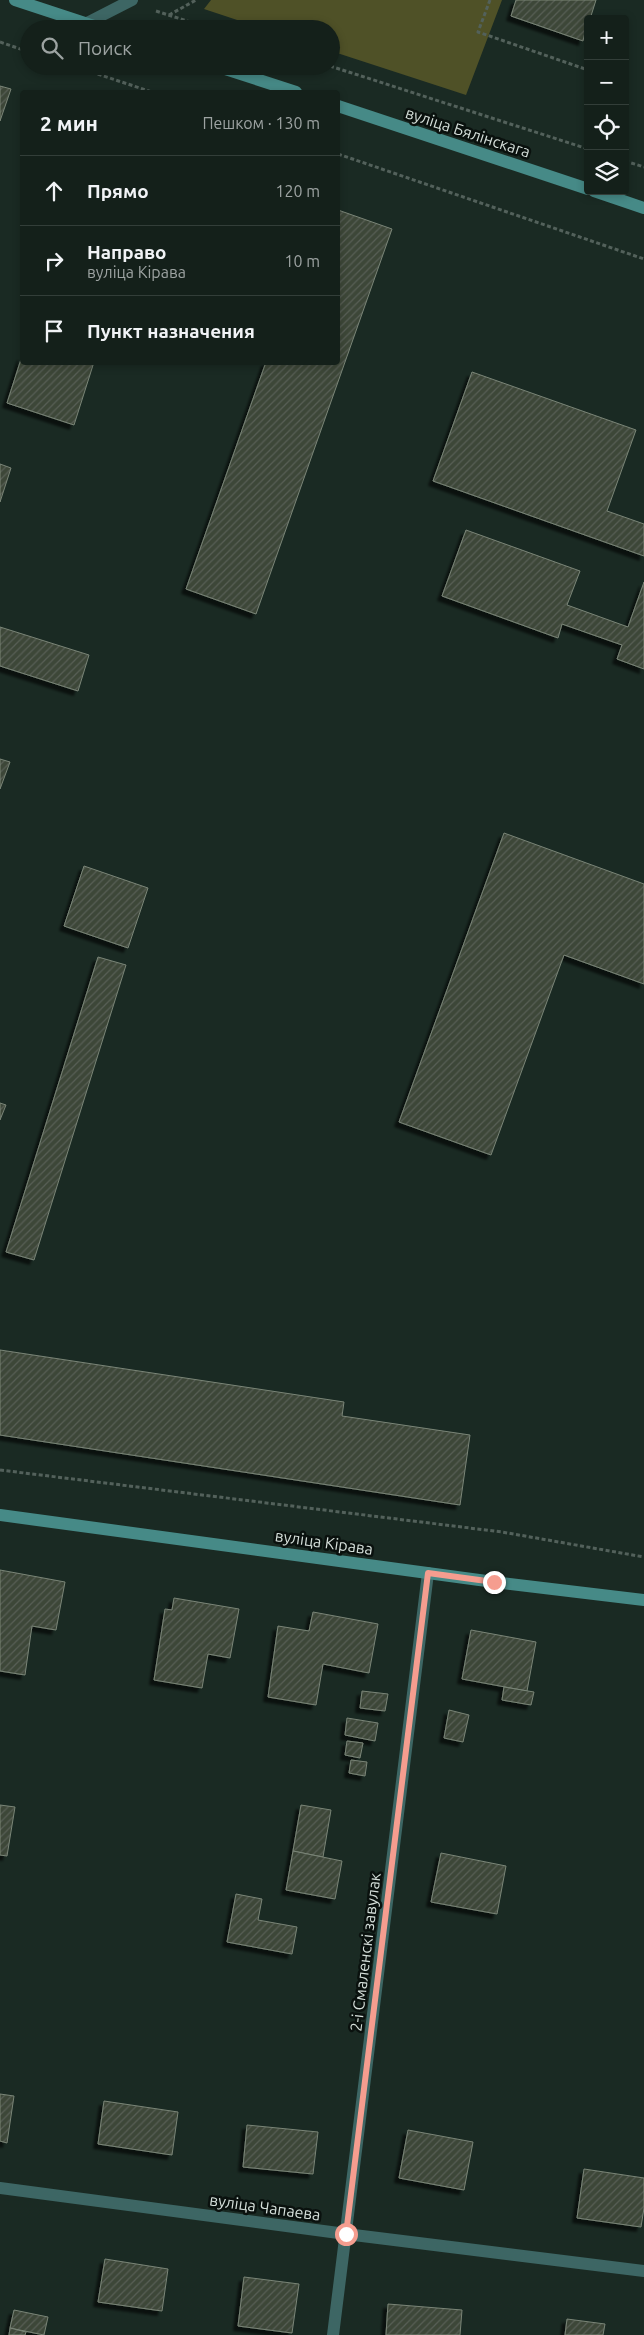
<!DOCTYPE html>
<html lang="ru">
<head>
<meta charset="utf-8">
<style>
	:root { --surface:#14201a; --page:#1d2823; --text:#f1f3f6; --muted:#9da3a2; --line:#333e39 }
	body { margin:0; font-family:Ubuntu,sans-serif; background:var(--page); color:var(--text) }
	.controls { position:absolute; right:15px; top:15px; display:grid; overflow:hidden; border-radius:5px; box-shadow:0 2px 8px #0003 }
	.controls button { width:45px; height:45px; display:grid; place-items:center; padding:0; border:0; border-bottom:1px solid var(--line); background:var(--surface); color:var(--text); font:25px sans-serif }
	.stop { position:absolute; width:15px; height:15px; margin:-11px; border:4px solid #f59d8f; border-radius:50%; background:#fff }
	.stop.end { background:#f59d8f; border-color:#fff; box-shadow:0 1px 5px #0008 }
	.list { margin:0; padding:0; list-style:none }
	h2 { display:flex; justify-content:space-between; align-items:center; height:65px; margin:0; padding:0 20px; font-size:21px }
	h2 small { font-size:16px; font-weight:400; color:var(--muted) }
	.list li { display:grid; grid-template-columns:32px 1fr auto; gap:15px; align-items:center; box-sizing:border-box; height:70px; padding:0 20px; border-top:1px solid var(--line) }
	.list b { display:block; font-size:19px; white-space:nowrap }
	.list p { margin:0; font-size:16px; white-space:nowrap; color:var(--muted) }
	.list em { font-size:16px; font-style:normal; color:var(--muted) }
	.icon { flex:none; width:28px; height:28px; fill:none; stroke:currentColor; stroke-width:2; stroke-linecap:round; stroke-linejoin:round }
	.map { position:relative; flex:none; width:644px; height:2335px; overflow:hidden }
	.search { position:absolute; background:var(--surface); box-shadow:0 2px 8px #0003; left:20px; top:20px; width:320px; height:55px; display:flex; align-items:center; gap:12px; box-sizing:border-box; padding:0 18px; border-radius:28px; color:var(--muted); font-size:19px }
	.panel { position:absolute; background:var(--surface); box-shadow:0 2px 8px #0003; left:20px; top:90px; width:320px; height:275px; border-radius:5px }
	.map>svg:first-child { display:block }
	.grass { fill:#4f5127 }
	.building { fill:url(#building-hatch); stroke:#7a8577; filter:url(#shadow) }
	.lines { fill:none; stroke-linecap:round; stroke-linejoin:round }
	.path { stroke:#53615b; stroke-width:3; stroke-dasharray:4 2.5; stroke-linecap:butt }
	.street { stroke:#3d6664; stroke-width:12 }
	.secondary { stroke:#468a87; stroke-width:12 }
	.route { stroke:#f59d8f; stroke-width:6 }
	.labels { text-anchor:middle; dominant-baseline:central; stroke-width:5; stroke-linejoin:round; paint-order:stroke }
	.street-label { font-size:16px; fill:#d5dfda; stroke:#0a110e }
</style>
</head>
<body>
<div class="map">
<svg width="644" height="2335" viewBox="0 0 644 2335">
	<defs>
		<pattern id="building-hatch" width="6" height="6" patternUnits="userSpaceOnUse" patternTransform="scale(1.25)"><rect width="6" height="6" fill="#3d4639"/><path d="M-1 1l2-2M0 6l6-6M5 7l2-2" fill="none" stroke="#586055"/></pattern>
		<filter id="shadow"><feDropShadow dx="-4.5" dy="4.5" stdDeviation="1" flood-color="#0009"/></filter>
	</defs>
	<rect width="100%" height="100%" fill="#1a2a23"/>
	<polygon class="grass" points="211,0 502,0 466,95 331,51 331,29 264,29 204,9"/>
	<g class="building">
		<polygon points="516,0 596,0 590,19 588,19 583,41 511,16"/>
		<polygon points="0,86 11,89 0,121"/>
		<polygon points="338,210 392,229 256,614 186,589 266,362 338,362"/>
		<polygon points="22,356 22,362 94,362 74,425 7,403"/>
		<polygon points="472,372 636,430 607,511 644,524 644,556 433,481"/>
		<polygon points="0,464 11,468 0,502"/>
		<polygon points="466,530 580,571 567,605 628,627 644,582 644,669 617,659 622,645 562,624 558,638 442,596"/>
		<polygon points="0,627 89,655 78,691 0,666"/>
		<polygon points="0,759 10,762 0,789"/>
		<polygon points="504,833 644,884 644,984 564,955 491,1155 399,1122"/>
		<polygon points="84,866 148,888 128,948 64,926"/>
		<polygon points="98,957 126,965 34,1260 6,1252"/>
		<polygon points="0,1103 6,1105 0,1120"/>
		<polygon points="0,1350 344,1402 342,1416 470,1435 460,1505 0,1435"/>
		<polygon points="0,1570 65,1582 56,1630 32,1626 25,1675 0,1671"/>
		<polygon points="174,1598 239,1609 230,1658 208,1654 202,1688 154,1680 165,1609 172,1610"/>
		<polygon points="313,1612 378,1624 369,1673 323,1664 316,1705 268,1697 278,1626 309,1631"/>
		<polygon points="471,1630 536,1642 527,1691 462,1679"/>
		<polygon points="504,1687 534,1692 531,1705 502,1700"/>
		<polygon points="362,1691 388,1694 385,1711 360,1708"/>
		<polygon points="449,1710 469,1715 463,1742 444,1738"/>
		<polygon points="347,1718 378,1723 375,1741 345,1735"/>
		<polygon points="347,1741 363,1743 360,1758 345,1755"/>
		<polygon points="351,1760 367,1762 365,1776 349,1773"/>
		<polygon points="0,1805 15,1807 7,1856 0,1855"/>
		<polygon points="301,1805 331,1810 323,1857 293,1851"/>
		<polygon points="293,1851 342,1861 335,1899 286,1890"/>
		<polygon points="441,1853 506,1866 497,1914 431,1902"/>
		<polygon points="236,1894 262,1899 258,1920 297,1927 292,1954 227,1942"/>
		<polygon points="0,2094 14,2096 7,2143 0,2141"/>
		<polygon points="104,2101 178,2112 172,2155 98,2144"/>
		<polygon points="247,2125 318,2132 313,2174 243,2167"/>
		<polygon points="408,2130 473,2142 464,2190 399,2178"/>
		<polygon points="584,2169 644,2178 644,2208 641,2227 577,2218"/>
		<polygon points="105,2259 168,2269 162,2311 98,2302"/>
		<polygon points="244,2277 299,2284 292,2333 238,2326"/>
		<polygon points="388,2304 462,2310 460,2335 386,2335"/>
		<polygon points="14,2310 48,2317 44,2335 10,2328"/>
		<polygon points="567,2319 605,2324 603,2335 565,2335"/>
		<polygon points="10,2328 26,2332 25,2335 9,2335"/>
	</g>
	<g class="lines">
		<g class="path">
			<polyline points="490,0 478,32 588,70"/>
			<polyline points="156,11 212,29"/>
			<polyline points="169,15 196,0"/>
			<polyline points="0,42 29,52"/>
			<polyline points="73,66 152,92"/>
			<polyline points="330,66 588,149"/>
			<polyline points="338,154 644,259"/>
			<polyline points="625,161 644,167"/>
			<polyline points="0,1470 502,1532 644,1557"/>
		</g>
		<g class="street">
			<polyline points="87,23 132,0"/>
			<polyline points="0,2188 346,2234 644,2271"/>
			<polyline points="333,2335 428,1573"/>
		</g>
		<g class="secondary">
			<polyline points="15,0 103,29"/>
			<polyline points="216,66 296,92"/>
			<polyline points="338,106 588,189"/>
			<polyline points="594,191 644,208"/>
			<polyline points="0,1515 494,1582 644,1600"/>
		</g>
	</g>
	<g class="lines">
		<polyline class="route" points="346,2234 428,1573 494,1582"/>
	</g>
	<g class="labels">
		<g class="street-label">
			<text transform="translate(468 132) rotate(18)">вуліца Бялінскага</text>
			<text transform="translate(324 1542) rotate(8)">вуліца Кірава</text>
			<text transform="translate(365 1952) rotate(-83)">2-і Смаленскі завулак</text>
			<text transform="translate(265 2207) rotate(8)">вуліца Чапаева</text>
		</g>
	</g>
</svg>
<div class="controls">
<button>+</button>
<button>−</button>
<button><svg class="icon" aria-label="locate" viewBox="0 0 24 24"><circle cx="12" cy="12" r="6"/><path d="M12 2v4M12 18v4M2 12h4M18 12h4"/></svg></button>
<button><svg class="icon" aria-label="layers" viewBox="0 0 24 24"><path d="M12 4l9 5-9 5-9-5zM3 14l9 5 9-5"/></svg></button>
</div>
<div class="stop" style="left:346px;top:2234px"></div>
<div class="stop end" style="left:494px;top:1582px"></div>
<div class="search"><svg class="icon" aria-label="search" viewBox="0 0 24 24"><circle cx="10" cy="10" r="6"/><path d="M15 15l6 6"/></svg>Поиск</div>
<section class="panel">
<h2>2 мин<small>Пешком · 130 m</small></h2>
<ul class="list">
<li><svg class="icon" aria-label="ahead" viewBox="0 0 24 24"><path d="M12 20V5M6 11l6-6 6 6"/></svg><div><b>Прямо</b></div><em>120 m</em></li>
<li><svg class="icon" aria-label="right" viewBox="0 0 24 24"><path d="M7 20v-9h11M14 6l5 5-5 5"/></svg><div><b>Направо</b><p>вуліца Кірава</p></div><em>10 m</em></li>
<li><svg class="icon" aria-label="arrive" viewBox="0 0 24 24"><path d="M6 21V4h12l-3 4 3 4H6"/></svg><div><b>Пункт назначения</b></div></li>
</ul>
</section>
</div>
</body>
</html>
